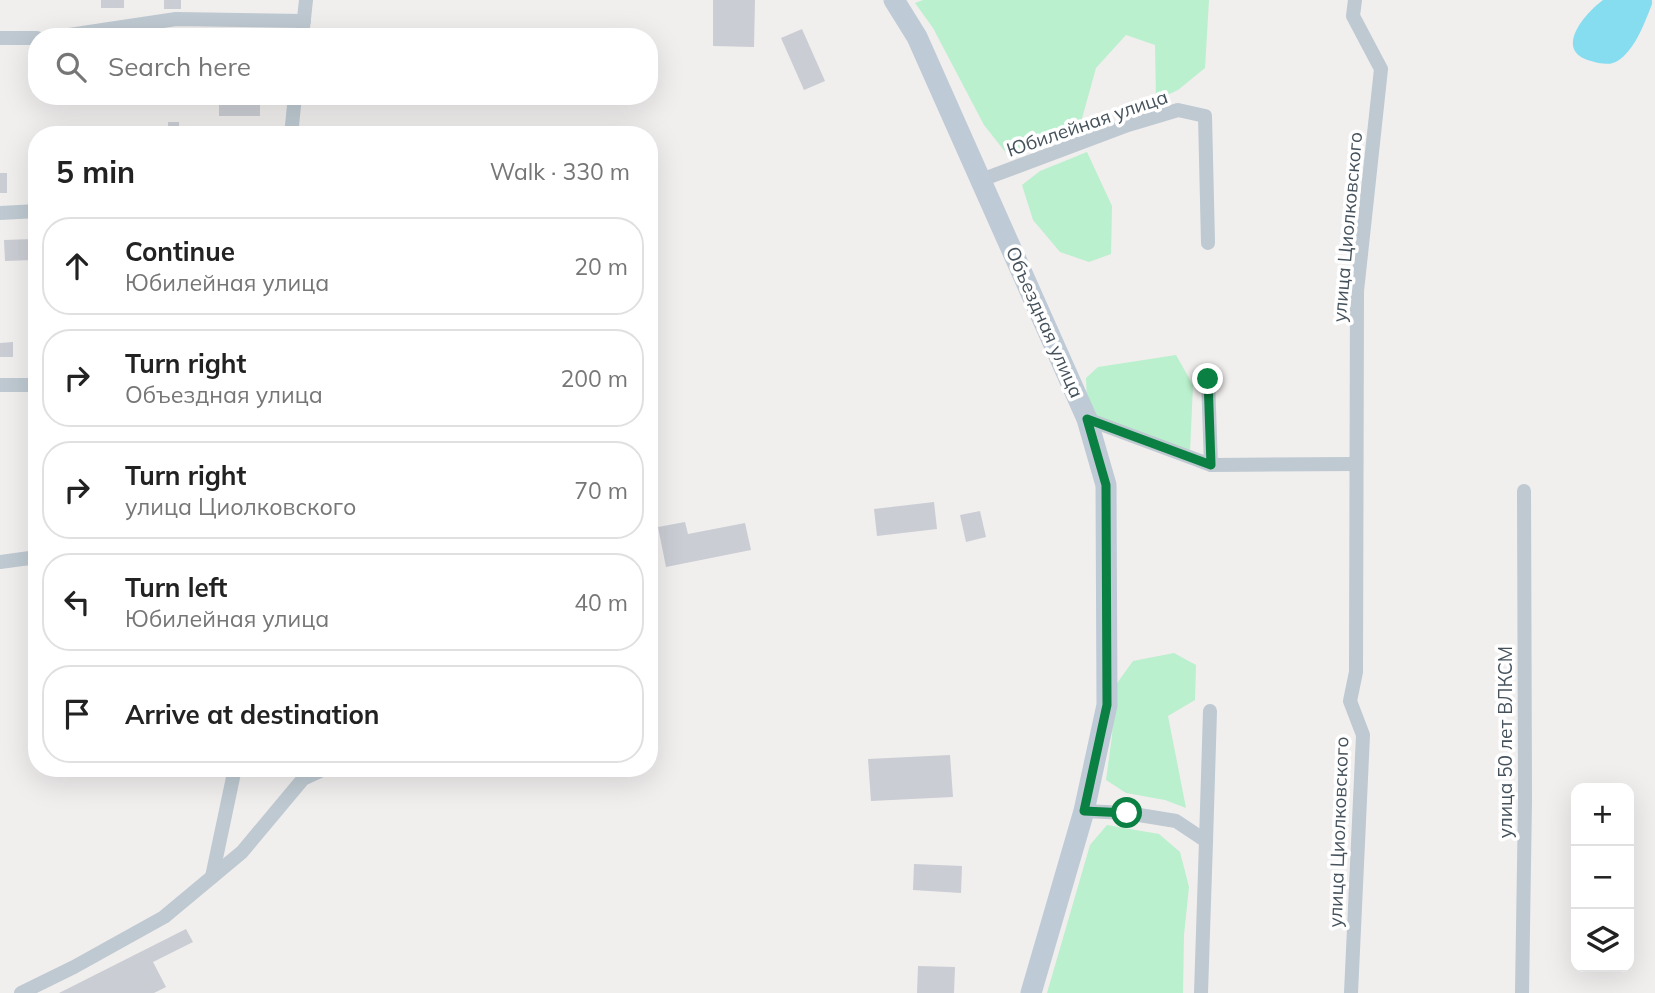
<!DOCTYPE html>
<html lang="en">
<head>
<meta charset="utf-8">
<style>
	:root { --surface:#fff; --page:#f6f6f6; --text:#222; --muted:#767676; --line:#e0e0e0 }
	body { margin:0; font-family:Mulish,sans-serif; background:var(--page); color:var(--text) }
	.controls { position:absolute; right:21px; bottom:21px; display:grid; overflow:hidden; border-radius:14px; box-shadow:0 7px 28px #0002 }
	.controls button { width:63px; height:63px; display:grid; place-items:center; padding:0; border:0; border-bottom:2px solid var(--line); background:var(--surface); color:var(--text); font:35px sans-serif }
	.stop { position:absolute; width:21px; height:21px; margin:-16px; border:5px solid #0b8043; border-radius:50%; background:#fff }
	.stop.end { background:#0b8043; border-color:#fff; box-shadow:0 2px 7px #0008 }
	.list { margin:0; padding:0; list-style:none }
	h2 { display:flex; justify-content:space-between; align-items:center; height:91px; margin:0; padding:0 28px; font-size:30px }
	h2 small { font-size:23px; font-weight:400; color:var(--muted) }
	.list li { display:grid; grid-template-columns:46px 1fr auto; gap:21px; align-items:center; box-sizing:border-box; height:98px; margin:0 14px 14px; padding:0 14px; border:2px solid var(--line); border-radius:28px }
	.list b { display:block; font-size:26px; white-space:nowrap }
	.list p { margin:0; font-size:23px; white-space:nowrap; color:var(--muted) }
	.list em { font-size:23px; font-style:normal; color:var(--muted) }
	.icon { flex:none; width:38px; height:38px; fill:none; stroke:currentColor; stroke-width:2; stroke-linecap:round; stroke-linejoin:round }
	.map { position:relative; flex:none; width:1655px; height:993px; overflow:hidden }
	.search { position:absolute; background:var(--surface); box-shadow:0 7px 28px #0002; left:28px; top:28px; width:630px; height:77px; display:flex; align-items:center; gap:18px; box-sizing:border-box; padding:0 24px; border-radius:28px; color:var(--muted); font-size:26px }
	.panel { position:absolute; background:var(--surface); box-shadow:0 7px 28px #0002; left:28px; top:126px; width:630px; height:651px; border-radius:28px }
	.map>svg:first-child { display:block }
	.green { fill:#baf0cd }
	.water { fill:#86ddef }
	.building { fill:#cacdd3 }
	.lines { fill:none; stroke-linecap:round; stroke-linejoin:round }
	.street { stroke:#bec9d1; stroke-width:14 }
	.secondary { stroke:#becad6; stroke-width:21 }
	.route { stroke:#0b8043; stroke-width:9 }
	.labels { text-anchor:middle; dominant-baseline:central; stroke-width:7; stroke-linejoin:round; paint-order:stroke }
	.street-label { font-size:19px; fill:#45525c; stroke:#fff }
</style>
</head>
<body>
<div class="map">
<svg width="1655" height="993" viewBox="0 0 1655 993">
	<rect width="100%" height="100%" fill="#f1eeee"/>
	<g class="green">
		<polygon points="923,0 1209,0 1205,68 1178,90 1156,100 1155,45 1126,35 1096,68 1081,122 1010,158 984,125 933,28 915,3"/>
		<polygon points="1087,152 1112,206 1111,254 1089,262 1060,252 1033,220 1022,185 1040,171"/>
		<polygon points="1176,355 1193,385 1190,452 1103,432 1087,402 1086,378 1098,367"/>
		<polygon points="1174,653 1196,665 1195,700 1168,716 1186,808 1165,800 1126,793 1106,780 1112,736 1115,686 1133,661"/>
		<polygon points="1107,825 1159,834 1180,852 1189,887 1184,935 1183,993 1047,993 1090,845"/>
	</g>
	<path class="water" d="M 1603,0 L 1652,0 L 1652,4 C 1645,22 1633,56 1613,63 C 1607,65 1597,63 1591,61 C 1553,51 1584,14 1603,0 Z"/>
	<g class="building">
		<rect x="101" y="0" width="23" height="8"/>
		<rect x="164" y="0" width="17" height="9"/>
		<polygon points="713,0 755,0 754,47 713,46"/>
		<polygon points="802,29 825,81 804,90 781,38"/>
		<rect x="219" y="96" width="41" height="20"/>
		<rect x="168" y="122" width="11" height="13"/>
		<rect x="0" y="173" width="7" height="20"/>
		<polygon points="33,239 33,260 5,261 4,240"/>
		<polygon points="13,342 13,357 0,357 0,343"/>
		<polygon points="934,502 937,529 877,536 874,509"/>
		<polygon points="980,511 986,537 966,542 960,515"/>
		<polygon points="685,522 688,534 745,523 751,550 666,567 658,527"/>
		<polygon points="950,755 953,797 871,801 868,759"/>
		<polygon points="914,864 962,866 961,893 913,890"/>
		<polygon points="186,929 193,942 153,962 166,987 154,993 59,993"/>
		<polygon points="918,966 955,967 954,993 917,993"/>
	</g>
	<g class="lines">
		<g class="street">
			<polyline points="56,37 176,19 304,21"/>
			<polyline points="302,37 306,0"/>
			<polyline points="0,38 37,38"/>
			<polyline points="291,135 295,96"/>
			<polyline points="981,180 1128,125 1178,110 1205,116 1208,243"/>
			<polyline points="0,213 37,211"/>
			<polyline points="1208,379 1211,465"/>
			<polyline points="0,385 37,385"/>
			<polyline points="1087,419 1211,465 1355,464"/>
			<polyline points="0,562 37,557"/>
			<polyline points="1084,811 1127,813 1176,821 1206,841 1201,993"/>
			<polyline points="1206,841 1210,711"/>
			<polyline points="212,877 235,768"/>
			<polyline points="21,993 74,967 164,917 242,852 303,779 327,768"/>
			<polyline points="1351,993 1363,735 1350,701 1356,672 1357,291 1381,69 1353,16 1355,0"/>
			<polyline points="1522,993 1525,800 1524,491"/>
		</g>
		<polyline class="secondary" points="894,0 917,37 1087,419 1106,485 1107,705 1084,811 1031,993"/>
	</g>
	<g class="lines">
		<polyline class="route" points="1127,813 1084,811 1107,705 1106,485 1087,419 1211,465 1208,379"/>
	</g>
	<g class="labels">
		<g class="street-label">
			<text transform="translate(1087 123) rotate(-19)">Юбилейная улица</text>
			<text transform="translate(1347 227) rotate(-85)">улица Циолковского</text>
			<text transform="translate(1045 322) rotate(66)">Объездная улица</text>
			<text transform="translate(1505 742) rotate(-90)">улица 50 лет ВЛКСМ</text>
			<text transform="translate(1338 832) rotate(-88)">улица Циолковского</text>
		</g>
	</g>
</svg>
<div class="controls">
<button>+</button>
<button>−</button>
<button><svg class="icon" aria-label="layers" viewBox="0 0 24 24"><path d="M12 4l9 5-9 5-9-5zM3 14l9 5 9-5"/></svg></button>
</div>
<div class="stop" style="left:1127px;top:813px"></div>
<div class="stop end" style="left:1208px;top:379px"></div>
<div class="search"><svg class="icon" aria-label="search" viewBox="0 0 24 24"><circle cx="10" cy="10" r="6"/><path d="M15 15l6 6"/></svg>Search here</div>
<section class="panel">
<h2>5 min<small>Walk · 330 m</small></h2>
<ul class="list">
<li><svg class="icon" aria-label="ahead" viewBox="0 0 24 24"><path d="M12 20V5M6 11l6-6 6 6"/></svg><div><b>Continue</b><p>Юбилейная улица</p></div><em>20 m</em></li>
<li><svg class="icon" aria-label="right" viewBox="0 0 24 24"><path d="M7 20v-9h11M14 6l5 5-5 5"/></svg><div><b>Turn right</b><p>Объездная улица</p></div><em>200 m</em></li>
<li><svg class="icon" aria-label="right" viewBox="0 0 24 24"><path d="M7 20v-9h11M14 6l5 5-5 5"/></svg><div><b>Turn right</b><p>улица Циолковского</p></div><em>70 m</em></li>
<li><svg class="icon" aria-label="left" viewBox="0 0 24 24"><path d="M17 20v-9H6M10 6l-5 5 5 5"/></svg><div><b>Turn left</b><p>Юбилейная улица</p></div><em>40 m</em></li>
<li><svg class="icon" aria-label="arrive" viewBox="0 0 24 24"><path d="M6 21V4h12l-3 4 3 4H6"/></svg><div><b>Arrive at destination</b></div></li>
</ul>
</section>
</div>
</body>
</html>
